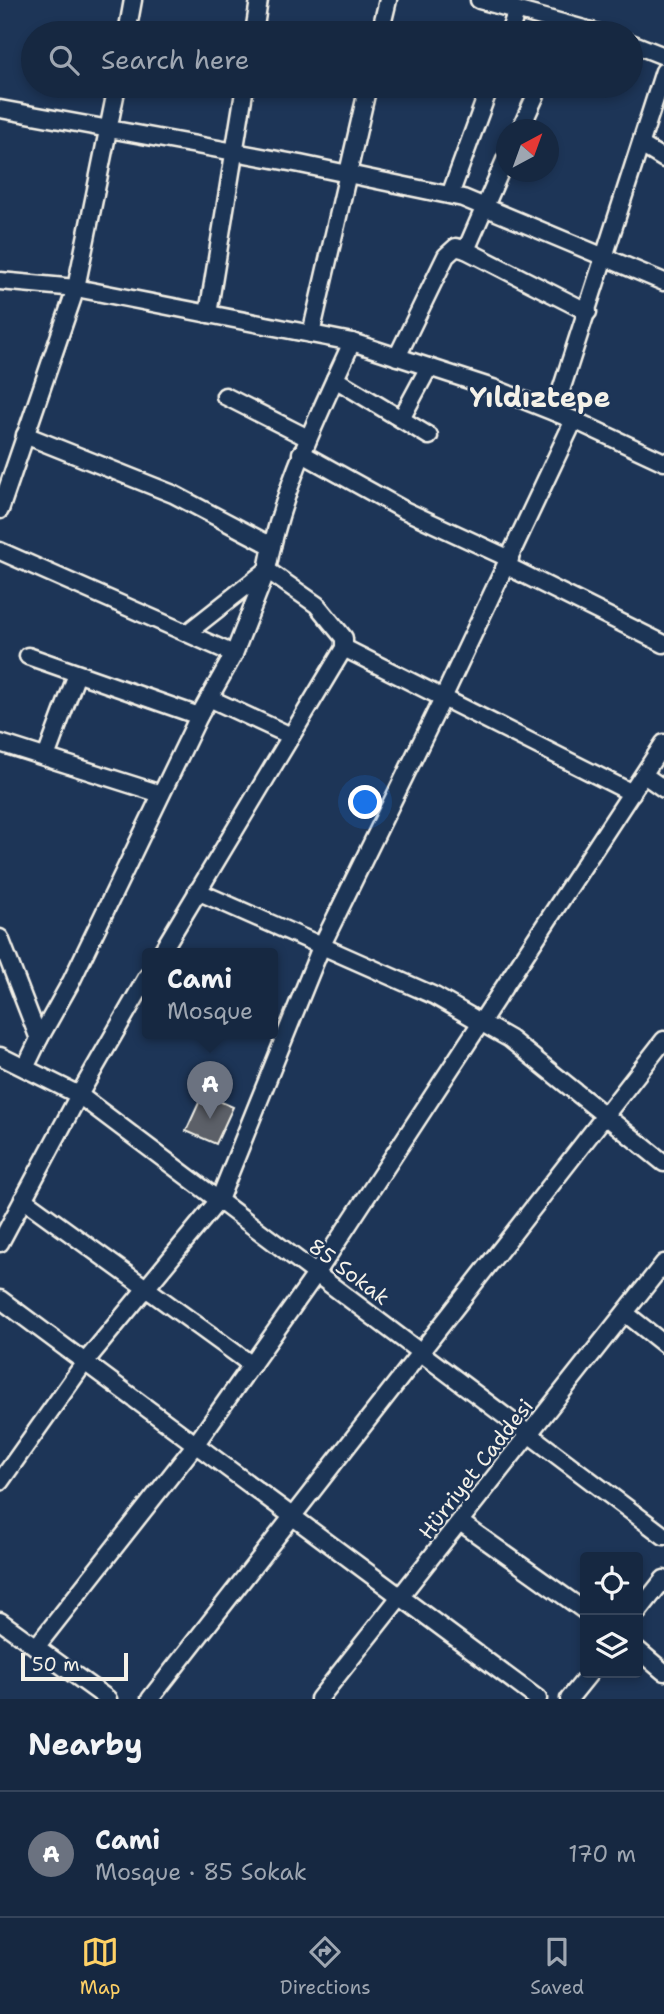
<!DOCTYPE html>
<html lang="en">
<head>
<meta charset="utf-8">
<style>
	:root { --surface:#162841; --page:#23344c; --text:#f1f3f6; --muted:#9ea6b1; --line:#35445a; --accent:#ffd166 }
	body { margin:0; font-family:"Shantell Sans",sans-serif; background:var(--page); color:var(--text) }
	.controls { position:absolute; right:21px; bottom:21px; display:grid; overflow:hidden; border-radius:7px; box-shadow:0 4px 10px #0003 }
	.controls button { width:63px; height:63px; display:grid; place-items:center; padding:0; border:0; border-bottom:2px solid var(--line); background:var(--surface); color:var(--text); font:35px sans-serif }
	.compass { position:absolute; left:496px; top:119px; width:63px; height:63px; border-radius:50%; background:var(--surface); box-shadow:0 4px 10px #0003; rotate:41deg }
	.scale { position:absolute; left:21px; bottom:18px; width:107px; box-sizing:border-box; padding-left:7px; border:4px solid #f4f1e8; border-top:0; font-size:19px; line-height:24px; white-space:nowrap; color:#f4f1e8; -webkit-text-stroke:5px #1d3557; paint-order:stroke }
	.you { position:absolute; left:366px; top:803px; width:24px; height:24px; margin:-18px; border:5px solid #fff; border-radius:50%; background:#1a73e8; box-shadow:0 0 0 10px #1a73e833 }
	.badge { display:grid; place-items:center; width:46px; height:46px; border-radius:50%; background:var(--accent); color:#fff; font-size:23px; font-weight:700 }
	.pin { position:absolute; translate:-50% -58px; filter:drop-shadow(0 2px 4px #0008) }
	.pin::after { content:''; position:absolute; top:37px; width:24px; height:21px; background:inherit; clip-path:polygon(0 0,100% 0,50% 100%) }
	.popup { position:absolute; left:142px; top:948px; width:136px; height:91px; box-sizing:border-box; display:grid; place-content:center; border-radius:7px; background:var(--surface); filter:drop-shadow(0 2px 5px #0005); font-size:23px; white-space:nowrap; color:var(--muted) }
	.popup b { font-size:26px; color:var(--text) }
	.popup::after { content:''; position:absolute; left:50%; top:100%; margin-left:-14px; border:14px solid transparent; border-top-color:var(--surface) }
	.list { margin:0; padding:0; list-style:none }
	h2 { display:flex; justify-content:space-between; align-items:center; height:91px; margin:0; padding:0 28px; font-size:30px }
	h2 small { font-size:23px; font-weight:400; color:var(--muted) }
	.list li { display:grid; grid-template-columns:46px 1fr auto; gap:21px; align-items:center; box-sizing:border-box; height:126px; padding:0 28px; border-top:2px solid var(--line) }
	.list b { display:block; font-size:26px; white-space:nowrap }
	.list p { margin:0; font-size:23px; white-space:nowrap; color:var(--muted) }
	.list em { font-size:23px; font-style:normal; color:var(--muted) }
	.icon { flex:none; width:38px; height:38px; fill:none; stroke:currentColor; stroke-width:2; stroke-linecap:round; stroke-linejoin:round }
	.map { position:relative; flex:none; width:664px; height:1699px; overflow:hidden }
	.search { position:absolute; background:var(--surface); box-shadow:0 4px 10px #0003; left:21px; right:21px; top:21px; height:77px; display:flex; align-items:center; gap:18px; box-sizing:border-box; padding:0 24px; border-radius:38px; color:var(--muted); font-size:26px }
	.sheet { height:217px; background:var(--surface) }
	nav { display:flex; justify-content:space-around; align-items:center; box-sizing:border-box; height:98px; border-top:2px solid var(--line); background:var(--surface); font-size:19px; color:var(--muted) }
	nav a { display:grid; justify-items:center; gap:4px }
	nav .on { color:var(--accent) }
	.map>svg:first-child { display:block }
	.building { fill:#5b6167; stroke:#f4f1e8; stroke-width:2 }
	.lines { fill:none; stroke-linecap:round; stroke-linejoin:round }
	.minor-casing { stroke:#f4f1e8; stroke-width:21 }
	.minor { stroke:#1d3557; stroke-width:16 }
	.labels { text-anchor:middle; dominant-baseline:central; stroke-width:5; stroke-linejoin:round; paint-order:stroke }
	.street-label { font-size:21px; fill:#f4f1e8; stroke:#1d3557 }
	.district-label { font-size:28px; font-weight:bold; fill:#f4f1e8; stroke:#1d3557 }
</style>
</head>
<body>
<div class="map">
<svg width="664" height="1699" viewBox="0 0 664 1699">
	<rect width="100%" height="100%" fill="#1d3557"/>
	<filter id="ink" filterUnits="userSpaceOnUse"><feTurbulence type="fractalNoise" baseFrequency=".0143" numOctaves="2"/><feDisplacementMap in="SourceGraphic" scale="14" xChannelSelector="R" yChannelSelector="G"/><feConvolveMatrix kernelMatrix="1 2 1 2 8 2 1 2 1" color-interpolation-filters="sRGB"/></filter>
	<g filter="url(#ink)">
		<polygon class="building" points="203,1094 233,1107 216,1144 186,1131"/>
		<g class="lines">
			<g class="minor-casing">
				<g id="minor">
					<polyline points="479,0 599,33"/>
					<polyline points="127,33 133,0"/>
					<polyline points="254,33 259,0"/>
					<polyline points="380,33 388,0"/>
					<polyline points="509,33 517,10"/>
					<polyline points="631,43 664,56"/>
					<polyline points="0,109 300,164 463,198 664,282"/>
					<polyline points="520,130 540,86"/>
					<polyline points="641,145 664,159"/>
					<polyline points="450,195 490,86"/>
					<polyline points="466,250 588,312"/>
					<polyline points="0,281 76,288 352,342 493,388 574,420 664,462"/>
					<polyline points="208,314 245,86"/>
					<polyline points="311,334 368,86"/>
					<polyline points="397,357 446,256 456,247 466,250 506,158"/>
					<polyline points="335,379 429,436"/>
					<polyline points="225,396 308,438"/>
					<polyline points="554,412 664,71"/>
					<polyline points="401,419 429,367"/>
					<polyline points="25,435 173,494 272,546"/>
					<polyline points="301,453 404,510 510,559"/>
					<polyline points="0,510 76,288 117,86"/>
					<polyline points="0,551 234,654"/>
					<polyline points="507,566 664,644"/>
					<polyline points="187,633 267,570"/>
					<polyline points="344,648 632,793"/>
					<polyline points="28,656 199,716"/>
					<polyline points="209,698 291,736"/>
					<polyline points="0,743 161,794"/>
					<polyline points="46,757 77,674"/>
					<polyline points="644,775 664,789"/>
					<polyline points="197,891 435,996 510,1039 664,1163"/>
					<polyline points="0,938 39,1039 25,1068"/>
					<path d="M 161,953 L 344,648 L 344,638 L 317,605 L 267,570 C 282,488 318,417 352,342"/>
					<polyline points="39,1039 71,982 199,716 234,654 267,570"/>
					<polyline points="0,1056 79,1095 664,1536"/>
					<polyline points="23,1199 252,1365"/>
					<polyline points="0,1243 79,1095 147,977"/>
					<polyline points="0,1299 538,1699"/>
					<polyline points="625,1313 664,1344"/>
					<polyline points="0,1482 85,1362 219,1200 321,947 443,698 574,420"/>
					<polyline points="460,1522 585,1611"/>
					<polyline points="638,1612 664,1579"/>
					<polyline points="0,1621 108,1699"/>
					<polyline points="36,1647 195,1445 316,1274 664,743"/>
					<polyline points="638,1650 664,1672"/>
					<polyline points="150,1699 664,1040"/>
					<polyline points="319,1699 664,1263"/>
					<polyline points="569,1699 590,1673"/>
				</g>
			</g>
			<use href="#minor" class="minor"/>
		</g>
	</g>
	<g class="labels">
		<g class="street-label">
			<text transform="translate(349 1272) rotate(37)">85 Sokak</text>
			<text transform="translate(476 1469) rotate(-52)">Hürriyet Caddesi</text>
		</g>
		<g class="district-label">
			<text x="540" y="397">Yıldıztepe</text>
		</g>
	</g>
</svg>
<div class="controls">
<button><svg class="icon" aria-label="locate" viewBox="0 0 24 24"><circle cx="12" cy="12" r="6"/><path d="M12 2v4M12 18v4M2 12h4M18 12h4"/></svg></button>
<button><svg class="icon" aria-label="layers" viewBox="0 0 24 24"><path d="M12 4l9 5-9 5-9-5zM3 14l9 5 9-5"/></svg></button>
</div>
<svg class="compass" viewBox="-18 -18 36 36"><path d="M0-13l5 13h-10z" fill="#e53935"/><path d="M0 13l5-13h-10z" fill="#9ea6b1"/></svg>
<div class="scale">50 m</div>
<div class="you"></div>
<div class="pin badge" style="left:210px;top:1119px;background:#6b7280">A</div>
<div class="popup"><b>Cami</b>Mosque</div>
<div class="search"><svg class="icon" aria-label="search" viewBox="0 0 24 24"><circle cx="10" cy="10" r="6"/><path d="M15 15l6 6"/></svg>Search here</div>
</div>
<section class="sheet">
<h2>Nearby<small></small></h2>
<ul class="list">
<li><span class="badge" style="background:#6b7280">A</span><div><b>Cami</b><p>Mosque · 85 Sokak</p></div><em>170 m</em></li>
</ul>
</section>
<nav>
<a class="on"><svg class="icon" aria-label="map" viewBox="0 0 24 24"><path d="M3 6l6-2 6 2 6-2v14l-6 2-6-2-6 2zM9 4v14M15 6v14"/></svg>Map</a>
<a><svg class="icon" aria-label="directions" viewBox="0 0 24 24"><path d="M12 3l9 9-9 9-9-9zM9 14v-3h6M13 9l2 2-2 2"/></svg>Directions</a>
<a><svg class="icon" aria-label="saved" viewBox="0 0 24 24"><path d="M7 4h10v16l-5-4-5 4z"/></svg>Saved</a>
</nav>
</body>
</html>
